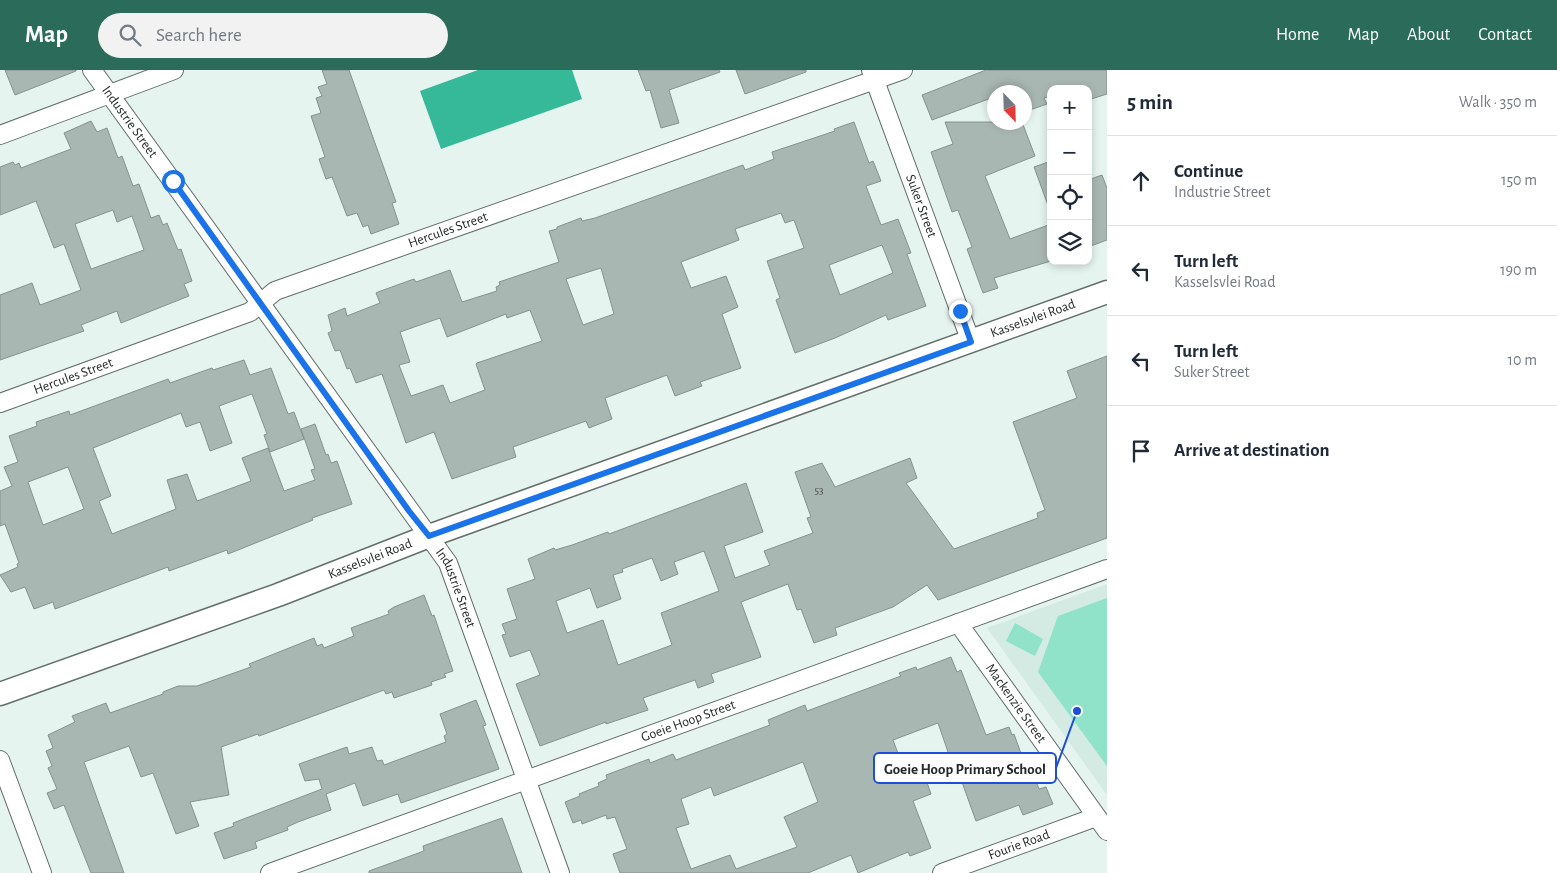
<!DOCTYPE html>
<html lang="en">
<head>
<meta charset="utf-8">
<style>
	:root { --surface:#fff; --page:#f2f2f3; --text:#1f2937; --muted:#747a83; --line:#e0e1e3; --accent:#2b6b59 }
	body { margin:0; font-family:"Alegreya Sans",sans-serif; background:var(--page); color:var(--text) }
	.controls { position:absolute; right:15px; top:15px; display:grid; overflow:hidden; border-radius:10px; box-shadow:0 2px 8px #0003 }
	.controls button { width:45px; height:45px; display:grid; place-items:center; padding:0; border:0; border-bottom:1px solid var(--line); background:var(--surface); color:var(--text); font:25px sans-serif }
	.compass { position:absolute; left:987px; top:15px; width:45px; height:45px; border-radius:50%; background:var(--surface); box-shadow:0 2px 8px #0003; rotate:157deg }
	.stop { position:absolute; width:15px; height:15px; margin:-11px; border:4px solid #1a73e8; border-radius:50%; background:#fff }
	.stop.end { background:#1a73e8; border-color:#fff; box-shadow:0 1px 5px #0008 }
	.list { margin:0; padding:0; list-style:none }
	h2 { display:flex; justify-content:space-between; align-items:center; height:65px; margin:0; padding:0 20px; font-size:21px }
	h2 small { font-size:16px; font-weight:400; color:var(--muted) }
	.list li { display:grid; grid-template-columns:32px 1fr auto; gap:15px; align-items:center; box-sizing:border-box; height:90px; padding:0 20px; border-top:1px solid var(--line) }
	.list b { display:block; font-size:19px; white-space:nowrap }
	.list p { margin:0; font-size:16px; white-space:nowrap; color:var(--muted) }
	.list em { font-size:16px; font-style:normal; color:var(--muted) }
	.icon { flex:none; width:28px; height:28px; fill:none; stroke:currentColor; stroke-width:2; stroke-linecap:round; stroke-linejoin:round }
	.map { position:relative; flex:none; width:1107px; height:803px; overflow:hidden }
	header { display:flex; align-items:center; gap:30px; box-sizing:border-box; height:70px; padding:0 25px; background:var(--accent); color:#fff }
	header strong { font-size:24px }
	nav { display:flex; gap:28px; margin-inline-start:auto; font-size:18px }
	.search { width:350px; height:45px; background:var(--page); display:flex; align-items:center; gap:12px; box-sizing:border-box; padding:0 18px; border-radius:28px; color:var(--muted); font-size:19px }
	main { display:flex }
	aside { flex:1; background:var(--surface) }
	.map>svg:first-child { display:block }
	.built { fill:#d3ebe2 }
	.green { fill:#90e3c9 }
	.water { fill:#36b998 }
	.building { fill:#a9b7b2; stroke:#85938e; fill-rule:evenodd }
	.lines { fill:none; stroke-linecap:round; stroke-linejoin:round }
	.minor-casing { stroke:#626f6b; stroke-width:20 }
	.tertiary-casing { stroke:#626f6b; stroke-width:25 }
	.minor { stroke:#fff; stroke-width:18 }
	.tertiary { stroke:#fff; stroke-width:22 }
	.route { stroke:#1a73e8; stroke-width:6 }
	.labels { text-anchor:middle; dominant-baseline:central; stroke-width:4; stroke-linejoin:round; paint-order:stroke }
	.number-label { font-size:11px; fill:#454d4a }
	.street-label { font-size:14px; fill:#242a28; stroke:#fff }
	.leader { fill:none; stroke:#1d4ed8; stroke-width:2 }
	.callout-dot { fill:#1d4ed8; stroke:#fff; stroke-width:2 }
	.callout { fill:#fff; stroke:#1d4ed8; stroke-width:2 }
	.callout-label { font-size:15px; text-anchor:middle; font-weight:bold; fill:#242a28 }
</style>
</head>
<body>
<header>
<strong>Map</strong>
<div class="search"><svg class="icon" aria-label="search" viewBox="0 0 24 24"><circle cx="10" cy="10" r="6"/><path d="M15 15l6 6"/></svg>Search here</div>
<nav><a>Home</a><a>Map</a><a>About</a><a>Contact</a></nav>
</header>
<main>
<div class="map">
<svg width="1107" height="803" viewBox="0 0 1107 803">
	<rect width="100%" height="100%" fill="#e5f4ef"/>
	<polygon class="built" points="1107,514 1107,725 987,558"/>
	<g class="green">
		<polygon points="1107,528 1107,696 1038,602 1058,546"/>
		<polygon points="1015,553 1043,569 1035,586 1006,571"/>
	</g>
	<polygon class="water" points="478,0 572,0 582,29 441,79 420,21"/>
	<g class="building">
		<polygon points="5,0 76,0 76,1 15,25"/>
		<polygon points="322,0 349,0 396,132 392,133 399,154 371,164 368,155 363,157 357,143 347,146 332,107 326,109 319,89 325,87 311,46 321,43 316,28 322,26 318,17 327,14"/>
		<polygon points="638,0 719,0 720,2 669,20 679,53 661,58 650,20 646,21"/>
		<polygon points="736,0 806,0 806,2 745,24"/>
		<polygon points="986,0 1107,0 1107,24 1088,30 1088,19 1051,19 1051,26 1044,28 1047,34 1027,41 1024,22 1020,22 1019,19 1008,22 994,22 994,27 932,50 922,25"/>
		<path d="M 91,51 L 97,62 L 107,58 L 118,88 L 122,86 L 133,116 L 139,114 L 151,148 L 159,145 L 163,155 L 167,153 L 178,180 L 181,179 L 192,211 L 184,214 L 189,226 L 121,253 L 117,241 L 81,255 L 84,261 L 0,290 L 0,225 L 32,213 L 40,235 L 81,220 L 64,174 L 54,178 L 36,131 L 0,145 L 0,97 L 13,92 L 15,95 L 19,93 L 21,98 L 71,79 L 64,63 ZM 113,140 L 117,152 L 132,146 L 144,180 L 91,199 L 75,154 Z"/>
		<path d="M 854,52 L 869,93 L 873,91 L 881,111 L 866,116 L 881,155 L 898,149 L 911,183 L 907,184 L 926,236 L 888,250 L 886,245 L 835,268 L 795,283 L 776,230 L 780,228 L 767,191 L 804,178 L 794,150 L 785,153 L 781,143 L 735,159 L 739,170 L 681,192 L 691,218 L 726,206 L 738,237 L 722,244 L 741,298 L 700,312 L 702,316 L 675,326 L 667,305 L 605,328 L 612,349 L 589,358 L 586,351 L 513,377 L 516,387 L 452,409 L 434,362 L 406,373 L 382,304 L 356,313 L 350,298 L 347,299 L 340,280 L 335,281 L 328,263 L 332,261 L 328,245 L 345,238 L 347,246 L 380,233 L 376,223 L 378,222 L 414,209 L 416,212 L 450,200 L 462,232 L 497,221 L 496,217 L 500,215 L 499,212 L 559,192 L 549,161 L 557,159 L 557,157 L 581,148 L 582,151 L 595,148 L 743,95 L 745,100 L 774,89 L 772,82 L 835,61 L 834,59 ZM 882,175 L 893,203 L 840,225 L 829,195 ZM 601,198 L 614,244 L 583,255 L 566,209 ZM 530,240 L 542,271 L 477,293 L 476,294 L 485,320 L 450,333 L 443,315 L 411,326 L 399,295 L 410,292 L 400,262 L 440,248 L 447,267 L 506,244 L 507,248 Z"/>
		<polygon points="945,52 1022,52 1035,86 985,106 1010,169 1051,154 1051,191 994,208 998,218 983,223 967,179 972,177 958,140 952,142 931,82 953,74"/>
		<polygon points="1051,91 1051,138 1049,138 1034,97"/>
		<polygon points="1102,105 1107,118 1107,170 1088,177 1088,110"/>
		<path d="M 1107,286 L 1107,468 L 938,530 L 927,515 L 893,537 L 835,558 L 837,565 L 814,573 L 801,539 L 797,540 L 788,514 L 741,532 L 761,587 L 711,604 L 714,612 L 698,618 L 695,610 L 643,628 L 648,640 L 606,654 L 606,652 L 540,676 L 516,614 L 540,605 L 530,580 L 510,587 L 502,565 L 506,564 L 502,554 L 517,549 L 507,519 L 535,509 L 528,489 L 554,478 L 555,480 L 572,475 L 608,462 L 609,464 L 746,413 L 763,462 L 724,476 L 735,508 L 770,495 L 764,481 L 813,463 L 807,448 L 811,447 L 795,402 L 822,393 L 835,417 L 910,388 L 917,408 L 906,413 L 954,479 L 1038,448 L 1037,443 L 1045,440 L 1013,352 L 1077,328 L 1067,301 ZM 704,481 L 719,521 L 661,543 L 672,575 L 618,595 L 603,550 L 567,563 L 556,531 L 590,518 L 597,538 L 621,529 L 613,505 L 623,502 L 622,499 L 652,488 L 661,511 L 678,504 L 674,492 Z"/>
		<path d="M 244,290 L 250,305 L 271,298 L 288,344 L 294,342 L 304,369 L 270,382 L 264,365 L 267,364 L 252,324 L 219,336 L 232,373 L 210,381 L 200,352 L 186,357 L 181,343 L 93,378 L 111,426 L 99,431 L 112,464 L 176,439 L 167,410 L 187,404 L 197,431 L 251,411 L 242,388 L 268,378 L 284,421 L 315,410 L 311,400 L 315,399 L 301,359 L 315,354 L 326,385 L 328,384 L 331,393 L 337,391 L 352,434 L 312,448 L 313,450 L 228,484 L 227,480 L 169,501 L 168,497 L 55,539 L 53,532 L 34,539 L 25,517 L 11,522 L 0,505 L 18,497 L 17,494 L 19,493 L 5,454 L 0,456 L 0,421 L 12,416 L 4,397 L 18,392 L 9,366 L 37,356 L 36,352 L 69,341 L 70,345 L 168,309 L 170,313 L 212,298 L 213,300 ZM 68,397 L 84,439 L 43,455 L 28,412 Z"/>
		<polygon points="424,525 432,546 434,545 453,601 444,604 446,607 431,612 432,615 394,628 392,622 386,624 384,620 259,666 258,664 221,677 229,725 190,732 199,756 176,764 153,703 141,707 129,676 84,692 124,803 91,803 64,735 54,739 47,723 57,719 48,698 52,696 46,681 53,678 48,665 75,652 72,646 106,633 110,643 163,624 163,622 178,616 197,616 251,597 249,594 314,568 317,576 322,574 324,578 354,566 351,558 389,544 388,541 394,537"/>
		<path d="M 951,587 L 957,602 L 961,600 L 986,665 L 1009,657 L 1012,665 L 1014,664 L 1022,686 L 1024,685 L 1028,696 L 1030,696 L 1039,719 L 1046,717 L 1053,734 L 1023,745 L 1019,735 L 976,751 L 959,704 L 956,705 L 938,653 L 893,670 L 908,710 L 924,704 L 931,724 L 913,731 L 931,778 L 910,786 L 908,782 L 858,803 L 851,785 L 808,803 L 620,803 L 613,784 L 627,779 L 615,747 L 607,749 L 606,745 L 582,754 L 581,750 L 573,753 L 565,732 L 580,726 L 579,724 L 599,716 L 598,713 L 607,709 L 606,705 L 649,689 L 650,693 L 673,684 L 676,690 L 770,655 L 768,650 L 785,643 L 805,635 L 807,641 L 901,606 L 899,603 L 916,597 L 917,600 ZM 803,692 L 818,732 L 784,747 L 797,777 L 736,799 L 730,785 L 691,799 L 676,758 L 689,754 L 681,729 L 711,717 L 714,726 Z"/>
		<polygon points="476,630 486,655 483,656 499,699 401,733 398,724 363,736 355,713 326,724 331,740 298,752 287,757 288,760 255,772 257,778 224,789 214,763 234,756 233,753 322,719 319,709 305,711 299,694 347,677 349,684 372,677 377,691 382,690 384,695 446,672 444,666 447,664 440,644"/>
		<polygon points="502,748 522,803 369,803 369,801 424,781 423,776"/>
	</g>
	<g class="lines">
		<g class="minor-casing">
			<g id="minor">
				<path id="s1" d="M 92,0 L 448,493 L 560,803"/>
				<path id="s2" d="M 871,0 L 971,272"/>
				<polyline points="0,65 174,0"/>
				<path id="s3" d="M 0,333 L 250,242 L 275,221 L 903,0"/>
				<path id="s4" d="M 958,553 L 1107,761"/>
				<polyline points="0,690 42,803"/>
				<path id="s5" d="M 270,803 L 1107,499"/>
				<path id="s6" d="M 942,803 L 1096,747"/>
			</g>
		</g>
		<g class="tertiary-casing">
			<g id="tertiary">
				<path id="s7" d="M 0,624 L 278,525 L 429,466 L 1107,222"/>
			</g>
		</g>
		<use href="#minor" class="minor"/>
		<use href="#tertiary" class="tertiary"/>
	</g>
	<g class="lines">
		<polyline class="route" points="173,111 409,441 429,466 971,272 960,241"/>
	</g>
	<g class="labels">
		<g class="number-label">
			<text x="819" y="420">53</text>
		</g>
		<g class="street-label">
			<text stroke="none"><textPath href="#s1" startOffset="64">Industrie Street</textPath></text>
			<text stroke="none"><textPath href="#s2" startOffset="145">Suker Street</textPath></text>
			<text stroke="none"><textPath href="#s3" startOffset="482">Hercules Street</textPath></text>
			<text stroke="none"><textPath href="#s7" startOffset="1099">Kasselsvlei Road</textPath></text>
			<text stroke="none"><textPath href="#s3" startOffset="78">Hercules Street</textPath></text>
			<text stroke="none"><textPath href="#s7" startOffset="394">Kasselsvlei Road</textPath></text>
			<text stroke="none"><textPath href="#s1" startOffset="634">Industrie Street</textPath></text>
			<text stroke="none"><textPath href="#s4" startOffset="99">Mackenzie Street</textPath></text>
			<text stroke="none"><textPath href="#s5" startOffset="445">Goeie Hoop Street</textPath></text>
			<text stroke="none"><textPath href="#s6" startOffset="82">Fourie Road</textPath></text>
		</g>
	</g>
	<path class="leader" d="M1077 641L1056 698"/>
	<circle class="callout-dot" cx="1077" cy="641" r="5"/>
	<rect class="callout" x="874" y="683" width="182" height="30" rx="5"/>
	<g class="callout-label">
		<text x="965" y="704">Goeie Hoop Primary School</text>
	</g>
</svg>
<div class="controls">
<button>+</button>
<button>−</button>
<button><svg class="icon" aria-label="locate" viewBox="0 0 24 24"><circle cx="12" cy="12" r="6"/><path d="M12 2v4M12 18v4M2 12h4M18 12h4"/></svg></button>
<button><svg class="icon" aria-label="layers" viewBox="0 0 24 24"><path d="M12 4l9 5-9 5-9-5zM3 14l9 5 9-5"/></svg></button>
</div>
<svg class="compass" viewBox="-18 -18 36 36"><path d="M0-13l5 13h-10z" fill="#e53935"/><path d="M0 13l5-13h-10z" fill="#747a83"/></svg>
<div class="stop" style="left:173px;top:111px"></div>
<div class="stop end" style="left:960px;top:241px"></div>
</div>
<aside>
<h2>5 min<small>Walk · 350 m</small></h2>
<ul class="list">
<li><svg class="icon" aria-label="ahead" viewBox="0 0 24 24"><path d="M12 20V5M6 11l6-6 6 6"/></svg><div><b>Continue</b><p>Industrie Street</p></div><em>150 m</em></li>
<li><svg class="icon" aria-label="left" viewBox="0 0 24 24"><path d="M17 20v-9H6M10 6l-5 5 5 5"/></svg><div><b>Turn left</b><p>Kasselsvlei Road</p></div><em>190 m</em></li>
<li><svg class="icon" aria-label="left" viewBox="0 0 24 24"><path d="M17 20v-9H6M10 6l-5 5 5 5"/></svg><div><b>Turn left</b><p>Suker Street</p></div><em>10 m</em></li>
<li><svg class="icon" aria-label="arrive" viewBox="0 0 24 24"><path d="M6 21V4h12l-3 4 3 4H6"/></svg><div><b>Arrive at destination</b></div></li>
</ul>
</aside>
</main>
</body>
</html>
